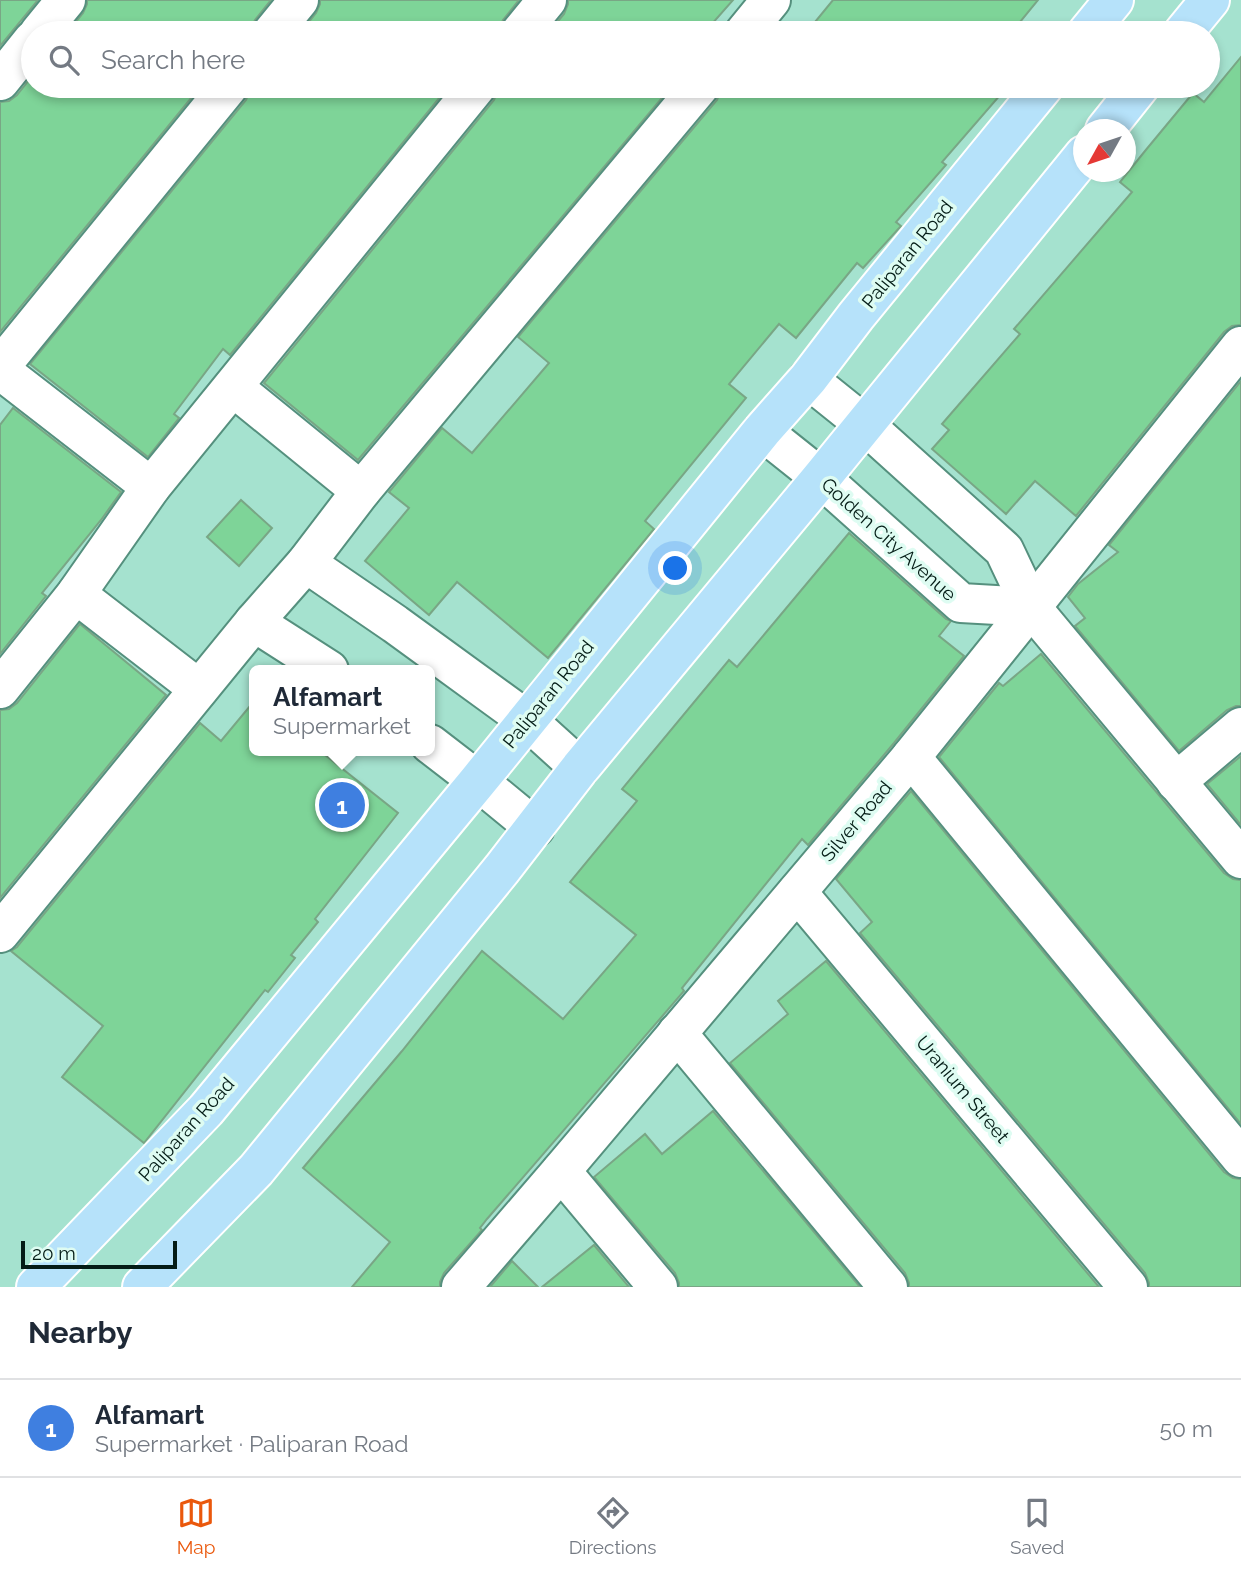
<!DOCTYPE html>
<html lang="en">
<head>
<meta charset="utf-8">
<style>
	:root { --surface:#fff; --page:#f6f6f7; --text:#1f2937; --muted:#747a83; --line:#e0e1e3; --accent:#ea580c }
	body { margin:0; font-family:Raleway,sans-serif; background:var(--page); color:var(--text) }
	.compass { position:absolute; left:1073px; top:119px; width:63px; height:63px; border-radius:50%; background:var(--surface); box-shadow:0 4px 10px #0003; rotate:230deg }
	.scale { position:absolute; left:21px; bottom:18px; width:156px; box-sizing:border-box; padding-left:7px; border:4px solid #041c16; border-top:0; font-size:19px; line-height:24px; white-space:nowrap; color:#041c16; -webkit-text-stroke:5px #defcf2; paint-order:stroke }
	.you { position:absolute; left:676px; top:569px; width:24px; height:24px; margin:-18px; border:5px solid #fff; border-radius:50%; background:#1a73e8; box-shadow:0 0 0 10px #1a73e833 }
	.badge { display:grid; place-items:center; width:46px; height:46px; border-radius:50%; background:var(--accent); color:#fff; font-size:23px; font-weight:700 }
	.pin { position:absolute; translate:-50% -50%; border:4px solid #fff; box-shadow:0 2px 7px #0006 }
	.popup { position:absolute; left:249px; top:665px; width:186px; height:91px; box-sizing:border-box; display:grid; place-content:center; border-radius:10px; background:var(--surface); filter:drop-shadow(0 2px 5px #0005); font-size:23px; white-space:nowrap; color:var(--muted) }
	.popup b { font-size:26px; color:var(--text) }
	.popup::after { content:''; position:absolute; left:50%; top:100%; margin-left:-14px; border:14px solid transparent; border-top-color:var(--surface) }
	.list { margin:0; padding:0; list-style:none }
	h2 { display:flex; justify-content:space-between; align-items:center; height:91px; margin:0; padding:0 28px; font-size:30px }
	h2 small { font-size:23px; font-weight:400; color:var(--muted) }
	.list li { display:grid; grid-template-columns:46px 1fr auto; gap:21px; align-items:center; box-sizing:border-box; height:98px; padding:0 28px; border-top:2px solid var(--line) }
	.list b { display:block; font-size:26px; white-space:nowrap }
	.list p { margin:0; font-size:23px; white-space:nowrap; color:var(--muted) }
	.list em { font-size:23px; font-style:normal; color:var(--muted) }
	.icon { flex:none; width:38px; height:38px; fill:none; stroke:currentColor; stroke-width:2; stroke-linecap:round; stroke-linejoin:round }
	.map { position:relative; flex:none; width:1241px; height:1287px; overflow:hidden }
	.search { position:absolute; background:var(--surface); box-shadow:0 4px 10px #0003; left:21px; right:21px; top:21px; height:77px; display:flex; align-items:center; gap:18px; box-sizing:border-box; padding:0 24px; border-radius:38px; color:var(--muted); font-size:26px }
	.sheet { height:189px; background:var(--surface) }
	nav { display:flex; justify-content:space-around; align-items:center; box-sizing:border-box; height:98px; border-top:2px solid var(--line); background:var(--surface); font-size:19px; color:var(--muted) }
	nav a { display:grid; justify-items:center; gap:4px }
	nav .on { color:var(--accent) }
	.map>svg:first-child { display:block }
	.building { fill:#7ed498; stroke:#79a685; stroke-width:2 }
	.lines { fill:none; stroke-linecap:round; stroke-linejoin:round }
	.street-casing { stroke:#55907e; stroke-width:42 }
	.primary-casing { stroke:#fff; stroke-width:42 }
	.street { stroke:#fff; stroke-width:38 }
	.primary { stroke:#b6e2fa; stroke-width:38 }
	.labels { text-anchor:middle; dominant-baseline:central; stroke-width:7; stroke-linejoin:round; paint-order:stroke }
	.street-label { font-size:19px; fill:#041c16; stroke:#defcf2 }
</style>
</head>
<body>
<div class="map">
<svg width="1241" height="1287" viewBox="0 0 1241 1287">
	<rect width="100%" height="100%" fill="#a5e2cf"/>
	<g class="building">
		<polygon points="0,0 38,0 0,46"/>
		<polygon points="87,0 271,0 255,20 251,29 251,33 67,33 83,13 87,4"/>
		<polygon points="320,0 519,0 503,20 499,29 499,33 300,33 316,13 320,4"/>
		<polygon points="568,0 733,0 704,33 548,33 564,14 568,4"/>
		<polygon points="833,0 1038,0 1011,33 806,33"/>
		<polygon points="1241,57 1241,325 1232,326 1224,332 1076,516 1035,481 1006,514 932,449 949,430 942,424 1020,334 1014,329 1132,192 1120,182 1145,151 1193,93 1204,102"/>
		<polygon points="33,75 33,86 201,86 0,332 0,102 9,101 17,95"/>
		<polygon points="250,86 449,86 230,355 223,349 174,414 179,418 148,457 30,364 246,100 250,90"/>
		<polygon points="498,86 672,86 358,460 264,383 494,100 498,90"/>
		<polygon points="721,86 754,86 760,90 763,86 1008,86 942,162 946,165 896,222 901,226 863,268 857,263 796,338 779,324 729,384 746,398 645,521 654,529 548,658 457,582 429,615 365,561 409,508 389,492 442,428 472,453 549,363 518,337 717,100 721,90"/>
		<polygon points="1241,381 1241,706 1236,706 1227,710 1179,751 1075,626 1085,618 1068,597 1078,584 1118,552 1109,545"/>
		<polygon points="13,408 121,492 101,520 42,593 46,596 0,654 0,425"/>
		<polygon points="241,500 272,528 239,566 207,537"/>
		<polygon points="849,533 946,619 951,621 939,636 964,656 894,743 808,845 802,839 682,988 684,991 487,1219 480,1228 482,1230 444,1273 440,1282 440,1287 352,1287 390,1242 303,1168 402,1051 482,951 563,1019 636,935 570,882 637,801 622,789 729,660 737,667"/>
		<polygon points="80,624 166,695 0,898 0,710 9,709 17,703"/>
		<polygon points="1041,654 1224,873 1233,879 1241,880 1241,1124 939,757 999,683 1003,686"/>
		<polygon points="255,700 255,751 320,751 398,813 315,919 318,922 291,955 295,958 268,992 265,990 144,1143 62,1077 103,1026 11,951 17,947 200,723 221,741"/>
		<polygon points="1241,756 1241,825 1207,784"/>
		<polygon points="911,791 1224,1172 1233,1178 1241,1179 1241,1287 1149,1287 1149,1283 1145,1273 860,933 872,922 836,879"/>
		<polygon points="826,961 1099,1287 909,1287 909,1283 905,1273 730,1063 788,1014 778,1001"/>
		<polygon points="713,1111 860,1287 679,1287 679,1283 675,1273 594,1177 645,1134 662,1154"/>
		<polygon points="594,1245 629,1287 542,1287"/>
		<polygon points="512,1261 538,1287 490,1287"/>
	</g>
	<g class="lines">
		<g class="street-casing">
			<g id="street">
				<polyline points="39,33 66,0"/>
				<polyline points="272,33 299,0"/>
				<polyline points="520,33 547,0"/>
				<polyline points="744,33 771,0"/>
				<polyline points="0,81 33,40"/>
				<polyline points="0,367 229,86"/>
				<polyline points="0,370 151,487"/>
				<polyline points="808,379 864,424 1004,550 1031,607 1241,859"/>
				<polyline points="233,387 361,491"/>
				<polyline points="762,431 821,478 961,603 1031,607"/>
				<polyline points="306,563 395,624 527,720 580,768"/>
				<polyline points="76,594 199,689"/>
				<polyline points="254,622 329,670"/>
				<polyline points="0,689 76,594 151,487 477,86"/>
				<polyline points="430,744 478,781 535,828"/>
				<polyline points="911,757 1241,1158"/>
				<polyline points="1176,782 1241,727"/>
				<polyline points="797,892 1128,1287"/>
				<polyline points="0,933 254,622 306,563 361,491 700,86"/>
				<polyline points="677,1033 888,1287"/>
				<polyline points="561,1171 658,1287"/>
				<polyline points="461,1287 561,1171 911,757 1241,346"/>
			</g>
		</g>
		<g class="primary-casing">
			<g id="primary">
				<polyline points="1087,33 1114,0"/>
				<polyline points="1183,33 1210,0"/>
				<polyline points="1105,130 1140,86"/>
				<polyline points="36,1287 206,1110 478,781 762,431 808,379 856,316 1044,86"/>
				<polyline points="142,1287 256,1170 502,869 580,768 821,478 1084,155"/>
			</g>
		</g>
		<use href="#street" class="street"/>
		<use href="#primary" class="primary"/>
	</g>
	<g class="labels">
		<g class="street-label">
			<text transform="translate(907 254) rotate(-51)">Paliparan Road</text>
			<text transform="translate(889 539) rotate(42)">Golden City Avenue</text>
			<text transform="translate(548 694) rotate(-51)">Paliparan Road</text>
			<text transform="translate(856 821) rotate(-50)">Silver Road</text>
			<text transform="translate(963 1089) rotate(50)">Uranium Street</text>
			<text transform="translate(186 1129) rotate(-48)">Paliparan Road</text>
		</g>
	</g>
</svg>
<svg class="compass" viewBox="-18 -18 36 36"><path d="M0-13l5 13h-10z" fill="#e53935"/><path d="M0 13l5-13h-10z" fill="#747a83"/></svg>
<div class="scale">20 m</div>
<div class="you"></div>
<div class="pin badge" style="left:342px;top:805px;background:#3f7fe0">1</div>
<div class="popup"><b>Alfamart</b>Supermarket</div>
<div class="search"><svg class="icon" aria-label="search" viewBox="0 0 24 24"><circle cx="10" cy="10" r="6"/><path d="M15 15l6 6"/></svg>Search here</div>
</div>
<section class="sheet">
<h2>Nearby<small></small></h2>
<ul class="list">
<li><span class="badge" style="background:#3f7fe0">1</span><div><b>Alfamart</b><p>Supermarket · Paliparan Road</p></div><em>50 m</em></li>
</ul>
</section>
<nav>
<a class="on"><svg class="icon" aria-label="map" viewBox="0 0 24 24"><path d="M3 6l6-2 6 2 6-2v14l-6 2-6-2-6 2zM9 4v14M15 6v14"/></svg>Map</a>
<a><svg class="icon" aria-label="directions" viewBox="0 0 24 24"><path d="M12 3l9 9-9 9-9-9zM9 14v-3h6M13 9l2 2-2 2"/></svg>Directions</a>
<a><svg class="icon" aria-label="saved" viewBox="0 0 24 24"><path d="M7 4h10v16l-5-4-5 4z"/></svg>Saved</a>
</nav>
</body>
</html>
